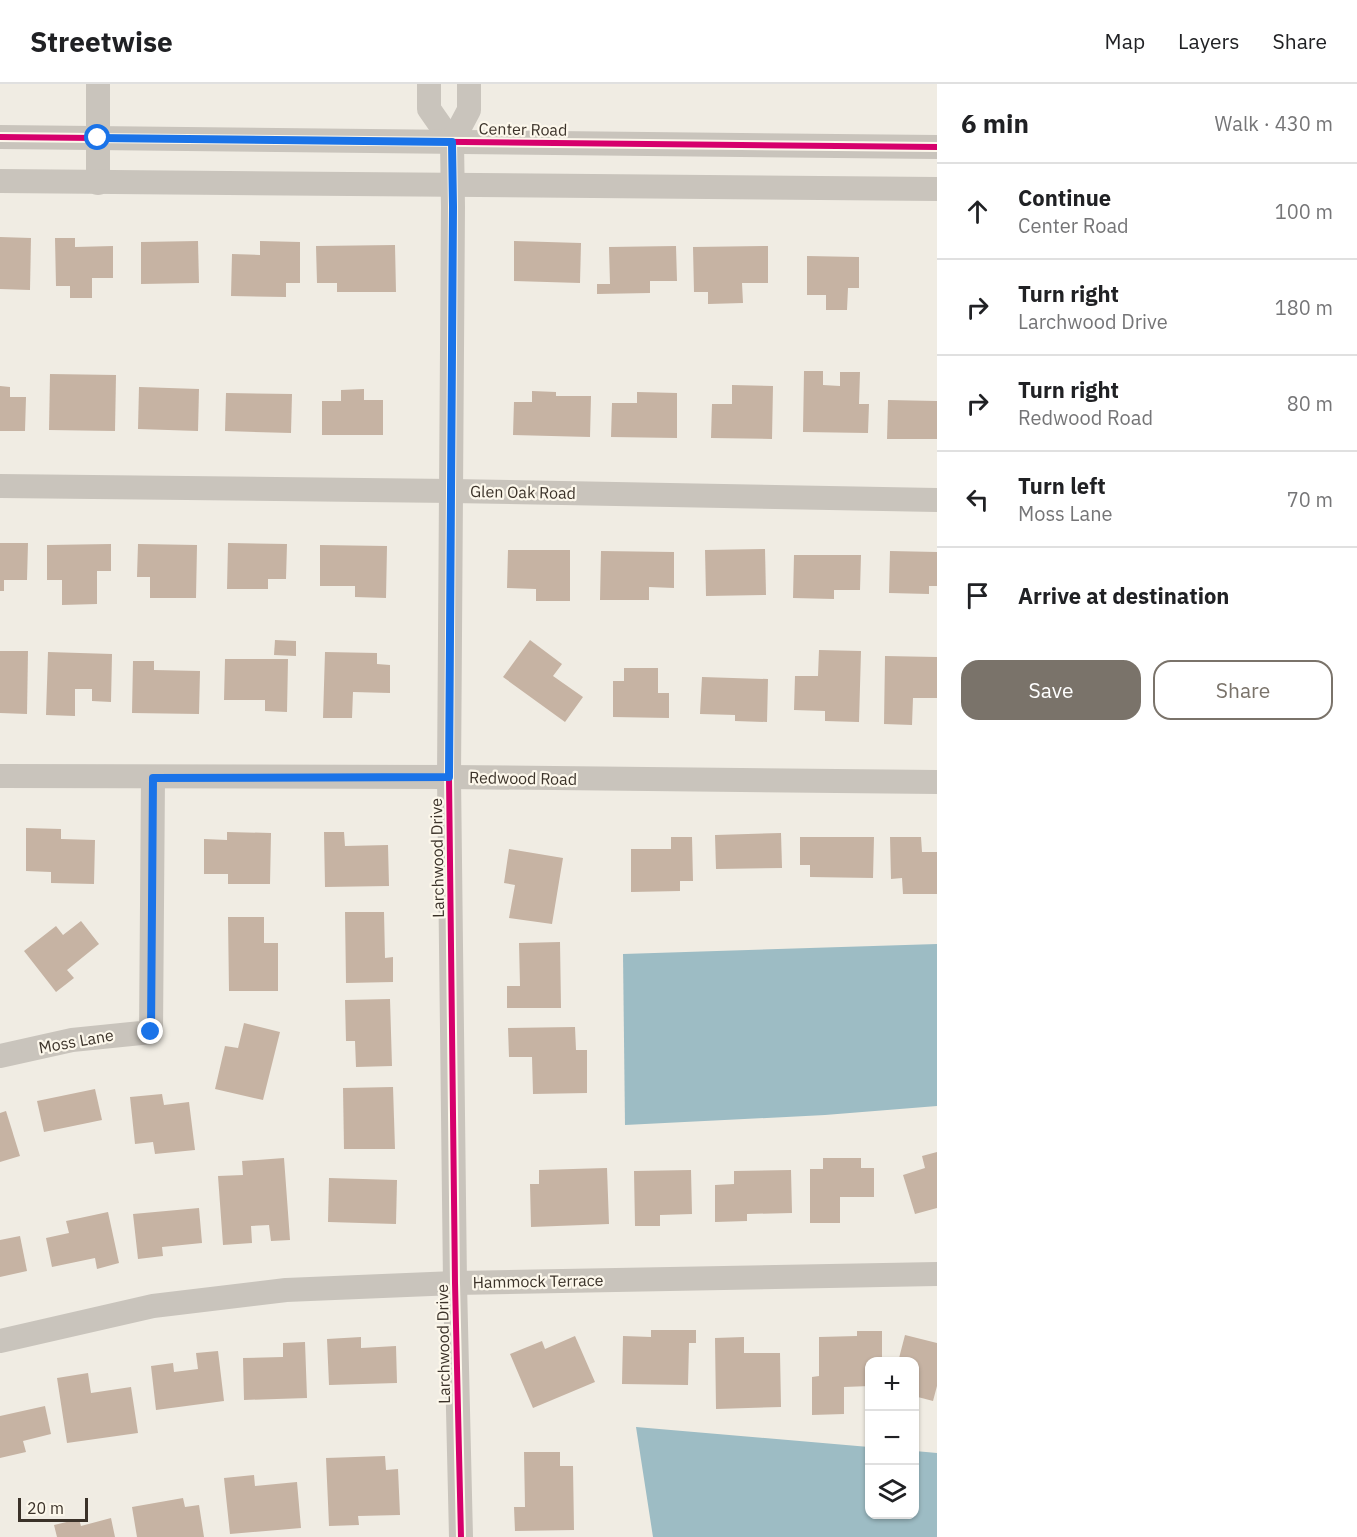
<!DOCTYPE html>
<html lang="en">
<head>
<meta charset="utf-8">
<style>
	:root { --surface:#fff; --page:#f2f2f2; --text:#202124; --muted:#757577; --line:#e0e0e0; --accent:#7a736a }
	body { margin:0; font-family:"IBM Plex Sans",sans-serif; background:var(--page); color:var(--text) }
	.controls { position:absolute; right:18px; bottom:18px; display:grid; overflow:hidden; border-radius:12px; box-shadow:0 2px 4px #0004 }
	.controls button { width:54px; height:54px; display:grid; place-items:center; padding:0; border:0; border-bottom:2px solid var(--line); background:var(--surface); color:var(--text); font:30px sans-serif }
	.scale { position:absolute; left:18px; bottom:15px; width:70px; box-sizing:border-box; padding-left:6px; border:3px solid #3b3229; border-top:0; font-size:16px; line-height:21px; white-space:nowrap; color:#3b3229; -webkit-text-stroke:4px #fcf7eb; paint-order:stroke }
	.stop { position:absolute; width:18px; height:18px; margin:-14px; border:4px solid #1a73e8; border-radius:50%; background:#fff }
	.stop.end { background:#1a73e8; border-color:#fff; box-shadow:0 2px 6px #0008 }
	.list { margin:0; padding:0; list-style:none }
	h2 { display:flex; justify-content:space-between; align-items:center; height:78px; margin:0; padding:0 24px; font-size:26px }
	h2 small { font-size:20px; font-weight:400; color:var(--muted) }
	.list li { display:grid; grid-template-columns:39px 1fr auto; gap:18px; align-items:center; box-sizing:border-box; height:96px; padding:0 24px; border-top:2px solid var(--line) }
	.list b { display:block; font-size:22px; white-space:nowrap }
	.list p { margin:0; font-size:20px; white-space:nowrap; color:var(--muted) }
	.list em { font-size:20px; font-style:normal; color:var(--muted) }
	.actions { display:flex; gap:12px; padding:18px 24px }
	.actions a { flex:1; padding:14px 0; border:2px solid var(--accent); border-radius:18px; text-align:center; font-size:21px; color:var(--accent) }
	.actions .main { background:var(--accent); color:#fff }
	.icon { flex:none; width:33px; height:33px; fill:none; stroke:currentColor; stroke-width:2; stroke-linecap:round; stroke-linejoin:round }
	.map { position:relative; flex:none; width:937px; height:1453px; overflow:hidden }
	header { display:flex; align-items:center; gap:36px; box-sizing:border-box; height:84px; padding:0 30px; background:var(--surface); border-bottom:2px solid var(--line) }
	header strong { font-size:28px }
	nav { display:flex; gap:33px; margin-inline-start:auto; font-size:21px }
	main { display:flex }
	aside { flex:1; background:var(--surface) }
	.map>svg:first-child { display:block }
	.water { fill:#9dbcc4 }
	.building { fill:#c6b3a3 }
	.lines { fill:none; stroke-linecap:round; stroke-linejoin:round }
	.minor { stroke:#c9c4bc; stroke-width:24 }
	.cycleway-casing { stroke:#fcf7eb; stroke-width:10 }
	.cycleway { stroke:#d6006c; stroke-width:6 }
	.route { stroke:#1a73e8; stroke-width:8 }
	.labels { text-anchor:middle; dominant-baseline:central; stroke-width:4.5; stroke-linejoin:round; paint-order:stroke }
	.street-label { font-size:16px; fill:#3b3229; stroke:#fcf7eb }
</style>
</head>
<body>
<header>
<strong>Streetwise</strong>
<nav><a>Map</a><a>Layers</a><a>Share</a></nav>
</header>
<main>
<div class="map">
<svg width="937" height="1453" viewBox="0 0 937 1453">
	<rect width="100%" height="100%" fill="#f0ece3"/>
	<g class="water">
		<polygon points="937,860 937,1022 825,1031 625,1041 623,870"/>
		<polygon points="636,1343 869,1363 870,1430 914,1430 915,1367 937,1369 937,1453 653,1453"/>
	</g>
	<g class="building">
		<polygon points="0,153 31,154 30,206 0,205"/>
		<polygon points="55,154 75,154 75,163 113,162 113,194 92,194 92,214 70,214 70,202 56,202"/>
		<polygon points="198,157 199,199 141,200 141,158"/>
		<polygon points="260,157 300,158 300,199 286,199 286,213 231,212 232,170 260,171"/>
		<polygon points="514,157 581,159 580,199 514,197"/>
		<polygon points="395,161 396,208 337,208 337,199 317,199 316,162"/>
		<polygon points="676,162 677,197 650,197 650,209 597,210 597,200 610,200 609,163"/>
		<polygon points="768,162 768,199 742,199 743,219 708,220 708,208 694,208 693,163"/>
		<polygon points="807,172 859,173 859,204 848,204 847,226 826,226 826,211 807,211"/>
		<polygon points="804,287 823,287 823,301 840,302 840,288 860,288 859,320 869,320 868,349 803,348"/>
		<polygon points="50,290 116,291 115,347 49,346"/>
		<polygon points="732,301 773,302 772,355 711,354 712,320 732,320"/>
		<polygon points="0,302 10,303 10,313 26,313 25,347 0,347"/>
		<polygon points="139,303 199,305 198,347 138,345"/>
		<polygon points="364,305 364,316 383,316 383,351 322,351 322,317 341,317 341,306"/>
		<polygon points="532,307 556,308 556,312 591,312 590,353 513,351 514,318 532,318"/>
		<polygon points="637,308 677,309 677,354 611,353 612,319 637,319"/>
		<polygon points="226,309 292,310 291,349 225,347"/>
		<polygon points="888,316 937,317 937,355 887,355"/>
		<polygon points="0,459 28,459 27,496 4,496 4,507 0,507"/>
		<polygon points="228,459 287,460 286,495 268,495 268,505 227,505"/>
		<polygon points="111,460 111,487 97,487 97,520 62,521 62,496 47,496 47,461"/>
		<polygon points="138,460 197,461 196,514 150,514 150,493 137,493"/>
		<polygon points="320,461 387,462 386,514 355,513 355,502 320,502"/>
		<polygon points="765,465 766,511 706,512 705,466"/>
		<polygon points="508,466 570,466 570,517 536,517 536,505 507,504"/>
		<polygon points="601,467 674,468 674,504 649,503 649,516 600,516"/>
		<polygon points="890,467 937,468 937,502 929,502 929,510 889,509"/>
		<polygon points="794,471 861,471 860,506 834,506 834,515 793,514"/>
		<polygon points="275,556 296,557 296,572 274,571"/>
		<polygon points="530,556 562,580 553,592 583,613 565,638 503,593"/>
		<polygon points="819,566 861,567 859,638 825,637 825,627 794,626 795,592 818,592"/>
		<polygon points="0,567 28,567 27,630 0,629"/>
		<polygon points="48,568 112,570 111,618 92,617 92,605 75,605 75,632 46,631"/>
		<polygon points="325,568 377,569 377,580 390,581 390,609 353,608 352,634 323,634"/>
		<polygon points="885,572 937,573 937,614 913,614 912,641 884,640"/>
		<polygon points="225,575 288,575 287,628 265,627 265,616 224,616"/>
		<polygon points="133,577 154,577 154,586 200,587 199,630 132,629"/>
		<polygon points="624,584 658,584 658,609 669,609 669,634 613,633 613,597 624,597"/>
		<polygon points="702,593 768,595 767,638 735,637 735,631 700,630"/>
		<polygon points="26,744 61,745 61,755 95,756 94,800 51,799 51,788 26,787"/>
		<polygon points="227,748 271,749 270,800 228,800 228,790 204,790 204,755 227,756"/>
		<polygon points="324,748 344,748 345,762 388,761 389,802 325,803"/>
		<polygon points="781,749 782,784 716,785 715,751"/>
		<polygon points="671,753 692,753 693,797 680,797 680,807 631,808 631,765 671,765"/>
		<polygon points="800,753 874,753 873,794 810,793 810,781 800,781"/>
		<polygon points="890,753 921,753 922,768 937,768 937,810 903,810 902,794 891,795"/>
		<polygon points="509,765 563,774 552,840 509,834 515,801 504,799"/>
		<polygon points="345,828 384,828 385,874 393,873 393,898 346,899"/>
		<polygon points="228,833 264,833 264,859 278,859 278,907 229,907"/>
		<polygon points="81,837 99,860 67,886 74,894 56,908 24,867 56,842 63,851"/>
		<polygon points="560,858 561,924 507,924 507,902 520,902 519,859"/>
		<polygon points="390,915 392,982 356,983 355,957 346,957 345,916"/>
		<polygon points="244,939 280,948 263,1016 215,1005 225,962 238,964"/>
		<polygon points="575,943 576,966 587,966 587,1009 533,1010 532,973 509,973 508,944"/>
		<polygon points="393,1003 395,1065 344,1065 343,1004"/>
		<polygon points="95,1005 102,1036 44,1048 37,1017"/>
		<polygon points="162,1010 164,1021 189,1018 195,1066 155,1070 153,1058 135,1060 130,1013"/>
		<polygon points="6,1027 20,1072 0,1078 0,1029"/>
		<polygon points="937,1068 937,1124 915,1130 903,1091 925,1084 922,1072"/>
		<polygon points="284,1074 290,1156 271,1157 269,1141 251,1142 252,1159 223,1161 218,1092 243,1091 242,1077"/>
		<polygon points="823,1074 861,1074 861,1084 874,1084 874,1113 840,1113 840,1139 810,1139 810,1085 823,1085"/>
		<polygon points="607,1084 609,1140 531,1143 530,1100 539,1100 539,1086"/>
		<polygon points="691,1086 692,1130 660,1131 660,1142 635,1142 634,1087"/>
		<polygon points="791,1086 792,1129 747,1130 747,1137 715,1138 715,1101 734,1100 734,1087"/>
		<polygon points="329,1094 397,1096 396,1140 328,1138"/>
		<polygon points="199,1124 202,1159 162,1163 163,1172 138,1175 133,1130"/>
		<polygon points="108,1128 119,1179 97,1185 95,1174 52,1183 46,1154 69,1149 66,1137"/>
		<polygon points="20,1152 27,1187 0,1193 0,1156"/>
		<polygon points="651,1246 696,1246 696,1259 689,1259 688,1301 622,1300 623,1252 651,1253"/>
		<polygon points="857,1247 882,1247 882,1278 870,1278 870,1302 844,1303 844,1330 812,1331 812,1293 819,1292 819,1253 857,1252"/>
		<polygon points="905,1251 937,1259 937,1302 933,1317 914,1312 914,1278 898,1278"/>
		<polygon points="575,1252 595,1298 533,1324 510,1270 542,1257 545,1265"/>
		<polygon points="361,1253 361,1264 396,1262 397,1299 329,1301 327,1255"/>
		<polygon points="744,1253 744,1269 780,1269 781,1323 716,1325 715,1254"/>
		<polygon points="305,1258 307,1314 244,1316 243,1274 283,1273 283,1259"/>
		<polygon points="218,1267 224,1317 156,1326 151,1282 173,1279 174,1288 198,1285 196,1269"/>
		<polygon points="88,1289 91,1309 131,1303 138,1349 67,1359 57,1294"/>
		<polygon points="45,1322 51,1350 23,1357 26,1368 0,1374 0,1332"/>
		<polygon points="524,1368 560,1368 560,1382 573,1382 574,1446 515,1447 514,1423 525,1423"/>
		<polygon points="385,1372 386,1386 398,1385 400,1431 358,1432 359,1441 329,1442 326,1374"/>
		<polygon points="254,1391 255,1402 297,1398 301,1444 230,1450 224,1394"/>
		<polygon points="183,1414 185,1423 199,1421 204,1453 137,1453 132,1423"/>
		<polygon points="111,1434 115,1453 57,1453 54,1441 79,1435 81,1442"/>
	</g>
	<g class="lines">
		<g class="minor">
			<polyline points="98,0 98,99"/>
			<polyline points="429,0 429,25 452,58"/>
			<polyline points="0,53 937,63"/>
			<polyline points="452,58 453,123 449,693 455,1199 461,1453"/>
			<polyline points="452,58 469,26 469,0"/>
			<polyline points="0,97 937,105"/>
			<polyline points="0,402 452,407 937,416"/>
			<polyline points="0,692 449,693 937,698"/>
			<polyline points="0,972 72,956 151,948 153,694"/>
			<polyline points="0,1257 153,1222 286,1206 455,1199 937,1190"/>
		</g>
		<g class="cycleway-casing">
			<g id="cycleway">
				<polyline points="0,53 937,63"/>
				<polyline points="452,58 453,123 449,693 455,1199 461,1453"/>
			</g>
		</g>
		<use href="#cycleway" class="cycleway"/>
	</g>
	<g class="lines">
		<polyline class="route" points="98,54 452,58 453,123 449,693 153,694 151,948"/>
	</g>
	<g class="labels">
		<g class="street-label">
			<text transform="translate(523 45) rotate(1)">Center Road</text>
			<text transform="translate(523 408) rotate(1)">Glen Oak Road</text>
			<text transform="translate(523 694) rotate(1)">Redwood Road</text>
			<text transform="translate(437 774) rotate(-91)">Larchwood Drive</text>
			<text transform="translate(76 957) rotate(-10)">Moss Lane</text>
			<text transform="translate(538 1197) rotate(-1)">Hammock Terrace</text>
			<text transform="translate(443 1260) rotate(-91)">Larchwood Drive</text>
		</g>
	</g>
</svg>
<div class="controls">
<button>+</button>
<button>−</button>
<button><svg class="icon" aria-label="layers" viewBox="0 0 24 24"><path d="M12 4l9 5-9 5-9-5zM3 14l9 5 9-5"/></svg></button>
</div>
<div class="scale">20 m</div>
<div class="stop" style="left:98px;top:54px"></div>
<div class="stop end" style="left:151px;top:948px"></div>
</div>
<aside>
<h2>6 min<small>Walk · 430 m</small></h2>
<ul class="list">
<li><svg class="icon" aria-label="ahead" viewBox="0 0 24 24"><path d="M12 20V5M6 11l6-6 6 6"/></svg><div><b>Continue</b><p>Center Road</p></div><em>100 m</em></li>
<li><svg class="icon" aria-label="right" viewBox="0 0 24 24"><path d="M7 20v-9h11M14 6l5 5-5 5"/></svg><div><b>Turn right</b><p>Larchwood Drive</p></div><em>180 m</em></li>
<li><svg class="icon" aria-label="right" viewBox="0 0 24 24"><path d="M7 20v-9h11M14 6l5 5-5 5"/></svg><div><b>Turn right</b><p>Redwood Road</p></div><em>80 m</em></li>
<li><svg class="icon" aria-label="left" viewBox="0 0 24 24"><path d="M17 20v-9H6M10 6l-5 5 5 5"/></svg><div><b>Turn left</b><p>Moss Lane</p></div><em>70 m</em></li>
<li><svg class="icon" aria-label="arrive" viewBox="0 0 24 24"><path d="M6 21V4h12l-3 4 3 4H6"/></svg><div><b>Arrive at destination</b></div></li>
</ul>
<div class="actions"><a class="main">Save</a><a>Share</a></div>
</aside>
</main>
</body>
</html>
